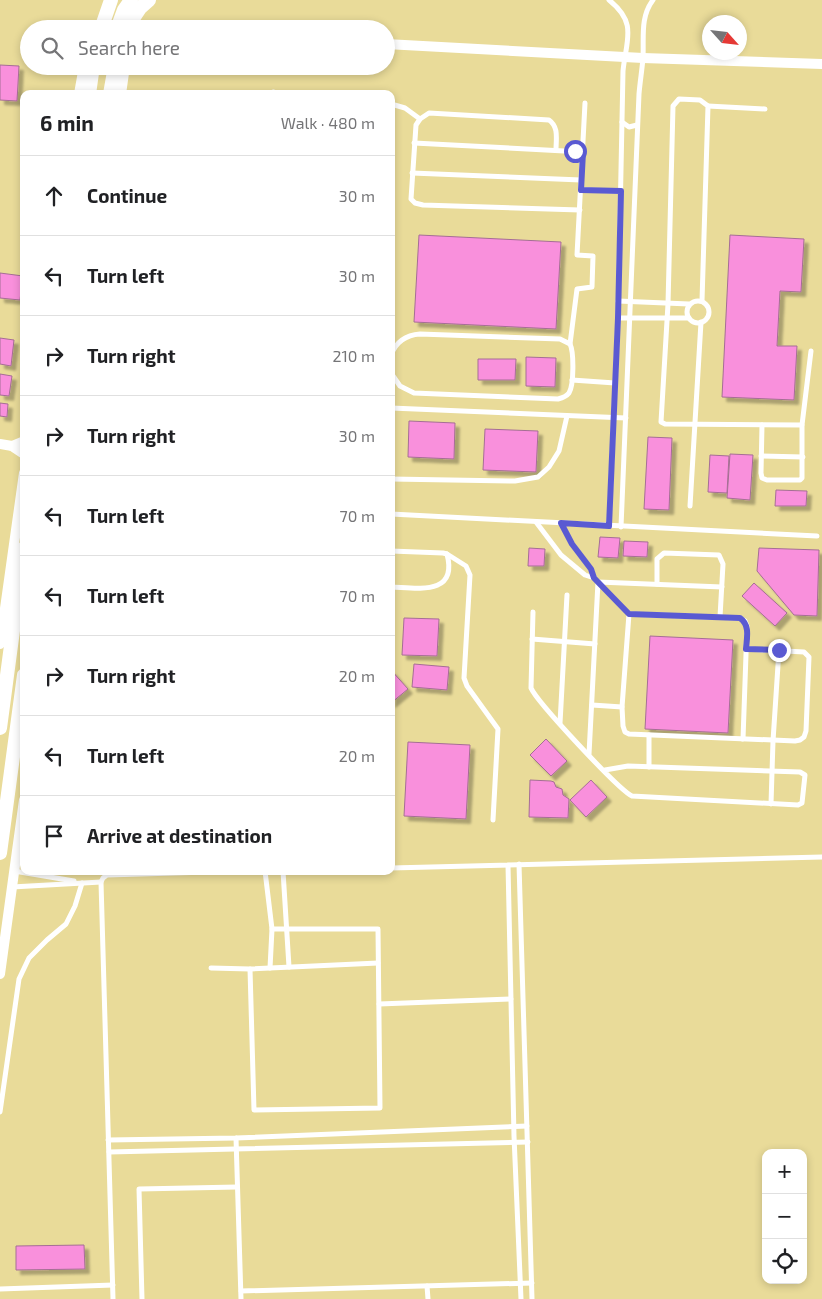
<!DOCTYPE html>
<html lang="en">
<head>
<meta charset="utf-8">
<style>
	:root { --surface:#fff; --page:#f2f2f2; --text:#202124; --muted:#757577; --line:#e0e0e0 }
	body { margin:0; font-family:"Exo 2",sans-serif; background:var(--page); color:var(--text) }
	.controls { position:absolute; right:15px; bottom:15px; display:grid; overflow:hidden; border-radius:10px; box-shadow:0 2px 8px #0003 }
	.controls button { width:45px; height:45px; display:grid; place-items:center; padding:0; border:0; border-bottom:1px solid var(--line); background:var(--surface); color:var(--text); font:25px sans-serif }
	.compass { position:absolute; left:702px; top:15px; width:45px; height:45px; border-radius:50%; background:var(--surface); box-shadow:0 2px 8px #0003; rotate:117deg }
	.stop { position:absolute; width:15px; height:15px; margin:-11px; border:4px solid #5a5ad2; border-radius:50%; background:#fff }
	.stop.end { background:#5a5ad2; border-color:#fff; box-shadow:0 1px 5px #0008 }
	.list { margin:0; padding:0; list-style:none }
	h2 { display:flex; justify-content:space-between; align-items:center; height:65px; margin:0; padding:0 20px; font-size:21px }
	h2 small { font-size:16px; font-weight:400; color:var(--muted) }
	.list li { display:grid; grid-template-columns:32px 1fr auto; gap:15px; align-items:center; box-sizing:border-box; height:80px; padding:0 20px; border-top:1px solid var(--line) }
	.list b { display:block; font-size:19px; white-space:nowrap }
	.list em { font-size:16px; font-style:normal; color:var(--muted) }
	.icon { flex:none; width:28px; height:28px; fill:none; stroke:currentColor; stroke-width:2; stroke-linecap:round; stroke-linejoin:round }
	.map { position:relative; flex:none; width:822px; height:1299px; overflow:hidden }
	.search { position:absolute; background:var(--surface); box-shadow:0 2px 8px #0003; left:20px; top:20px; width:375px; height:55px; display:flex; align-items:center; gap:12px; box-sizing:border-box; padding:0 18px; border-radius:28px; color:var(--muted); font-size:19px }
	.panel { position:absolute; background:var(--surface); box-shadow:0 2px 8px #0003; left:20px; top:90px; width:375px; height:785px; border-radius:10px }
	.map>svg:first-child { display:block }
	.building { fill:#f990dc; stroke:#a56e95; filter:url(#shadow) }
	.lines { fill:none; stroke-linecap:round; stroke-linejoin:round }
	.lane { stroke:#fff; stroke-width:5 }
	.street { stroke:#fff; stroke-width:10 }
	.secondary { stroke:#fff; stroke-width:14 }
	.route { stroke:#5a5ad2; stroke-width:6 }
</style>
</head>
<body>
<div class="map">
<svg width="822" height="1299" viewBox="0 0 822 1299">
	<defs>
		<filter id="shadow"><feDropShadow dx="4.5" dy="4.5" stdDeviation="1" flood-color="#0004"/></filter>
	</defs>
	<rect width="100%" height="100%" fill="#e9db99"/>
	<g class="building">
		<polygon points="0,65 19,66 17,101 0,100"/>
		<polygon points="419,235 561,242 556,329 414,322"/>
		<polygon points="730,235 804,239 801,292 780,291 777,346 797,346 794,400 722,397"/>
		<polygon points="0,273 23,276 20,300 0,298"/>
		<polygon points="0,338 14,340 11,366 0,364"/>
		<polygon points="526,357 556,358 555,387 526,386"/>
		<polygon points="478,359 516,359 515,380 478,380"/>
		<polygon points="0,374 12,376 9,396 0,395"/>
		<polygon points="0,403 8,404 7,417 0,416"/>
		<polygon points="409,421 455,423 454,459 408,457"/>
		<polygon points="485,429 538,431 536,472 483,470"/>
		<polygon points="648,437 672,438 669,510 644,509"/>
		<polygon points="730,454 753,455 750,500 727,498"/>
		<polygon points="710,455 729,456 727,493 708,492"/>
		<polygon points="776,490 807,491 806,506 775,506"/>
		<polygon points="600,537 620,538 618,558 598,557"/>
		<polygon points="624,541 648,542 647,557 623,556"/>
		<polygon points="529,548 545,549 544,566 528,566"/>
		<polygon points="759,548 819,550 817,616 794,615 757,571"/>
		<polygon points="754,583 787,613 775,626 742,596"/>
		<polygon points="404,618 439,619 437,656 402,655"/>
		<polygon points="650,636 733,640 728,733 645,729"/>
		<polygon points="414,664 449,667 447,690 412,687"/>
		<polygon points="391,670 408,689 391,703"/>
		<polygon points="546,739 567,761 551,776 530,755"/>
		<polygon points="408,742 470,745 466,819 404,816"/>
		<polygon points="530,780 551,781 554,782 556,787 562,789 563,795 569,799 568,818 529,817"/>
		<polygon points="591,780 607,797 586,817 570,800"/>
		<polygon points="84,1245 85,1269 16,1270 16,1246"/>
	</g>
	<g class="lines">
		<g class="lane">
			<polyline points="267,94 273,92 280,94"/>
			<polyline points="391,104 405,108 420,119"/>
			<polyline points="708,106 765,109"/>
			<polyline points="622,122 629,127 637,125"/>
			<polyline points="414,143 583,152"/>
			<path d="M 556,150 C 556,139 559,127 549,120 L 429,113 L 420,119 L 416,125 L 411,199 L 415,203 L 423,205 L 580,210"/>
			<polyline points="412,173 581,180"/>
			<polyline points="581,190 621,191"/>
			<polyline points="618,301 689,304"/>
			<polyline points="702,301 708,106 700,100 679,99 673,106 668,304 661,422 665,424 802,425"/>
			<circle cx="698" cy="312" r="11"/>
			<polyline points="618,318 689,318"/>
			<polyline points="570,344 577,289 592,287 593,256 577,255 585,103"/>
			<path d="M 391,355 C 396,342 406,335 420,334 L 560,339 L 570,344 C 574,352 574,385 569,393 C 566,397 562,398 558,399 L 414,393 L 400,386 L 391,373"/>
			<polyline points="572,380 615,383"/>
			<polyline points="391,408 626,418"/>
			<polyline points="762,425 761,473 762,478 767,480 800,480 802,478 802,425 811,351"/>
			<polyline points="761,456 803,457"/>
			<polyline points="391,479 515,481 538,477 549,467 559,451 567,416"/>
			<polyline points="690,506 701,322"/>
			<polyline points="391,514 817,536"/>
			<polyline points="536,522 561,555 585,575 594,578 629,614 740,618 745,621 747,626 743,739"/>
			<polyline points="561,523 572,544 591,569 594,578"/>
			<path d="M 609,526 L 618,318 L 623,71 C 626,40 638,23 609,0"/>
			<path d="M 621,527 L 639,94 C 640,82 642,70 643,58 C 644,38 640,17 653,0"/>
			<path d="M 391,551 L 443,553 L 447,554 C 458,596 418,588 391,587"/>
			<polyline points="447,554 466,566 470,575 464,678 467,686 498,729 493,820"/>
			<polyline points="657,584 657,559 664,553 719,555 723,564 720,617"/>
			<path d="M 533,612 L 531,688 C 537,702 619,790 632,796 L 798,805 L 802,803 L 805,775 L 800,772 L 628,766 L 605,770"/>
			<polyline points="629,614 622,707 623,726 625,732 629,734 795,741 800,740 804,737 806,731 809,657 804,652 747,649"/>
			<polyline points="532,639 595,644"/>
			<polyline points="592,705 622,707"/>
			<polyline points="560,723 567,595"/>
			<polyline points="649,735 649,767"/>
			<polyline points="589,754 598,582 722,587"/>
			<polyline points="771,804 773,741 779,650"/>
			<polyline points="519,864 532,1299"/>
			<polyline points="508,865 514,1136 521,1299"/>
			<polyline points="391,868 822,857"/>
			<polyline points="14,871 74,881"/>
			<polyline points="265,871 272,929 270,968"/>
			<polyline points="283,871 289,967"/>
			<polyline points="12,887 101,882"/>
			<polyline points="211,968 250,969 378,963"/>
			<polyline points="250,969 254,1110 380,1108 378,929 272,929"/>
			<polyline points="379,1004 511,999"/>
			<polyline points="0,1112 19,979 29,958 47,940 66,924 75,906 82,883"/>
			<polyline points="236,1138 241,1299"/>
			<polyline points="108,1140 236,1138 527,1126"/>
			<polyline points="109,1152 528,1142"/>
			<polyline points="427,1286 428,1299"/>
			<polyline points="0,1289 113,1285"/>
			<polyline points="241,1291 532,1283"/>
			<polyline points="113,1299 101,882 103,878 107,875 242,871"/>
			<polyline points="142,1299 139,1189 237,1187"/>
		</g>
		<g class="street">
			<polyline points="386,44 643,58 822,64"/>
			<polyline points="79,94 84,66"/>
			<polyline points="121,94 125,66"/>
			<polyline points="0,444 12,446 24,454"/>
			<polyline points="12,446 24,441"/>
			<polyline points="0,644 24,473"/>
			<polyline points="0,974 24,800"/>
		</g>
		<g class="secondary">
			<polyline points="101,29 111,0"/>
			<polyline points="117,29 124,10 131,0"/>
			<polyline points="126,29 140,8 149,0"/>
			<polyline points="89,94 93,66"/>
			<polyline points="110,94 115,66"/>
			<polyline points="0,728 24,548"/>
			<polyline points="0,853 24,675"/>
		</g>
	</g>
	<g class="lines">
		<path class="route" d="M 575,151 L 583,152 L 581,190 L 621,191 L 618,318 L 609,526 L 561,523 L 572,544 L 591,569 L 594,578 L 629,614 L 740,618 C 750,625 747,637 746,649 L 779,650"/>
	</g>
</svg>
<div class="controls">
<button>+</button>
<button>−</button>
<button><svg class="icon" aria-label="locate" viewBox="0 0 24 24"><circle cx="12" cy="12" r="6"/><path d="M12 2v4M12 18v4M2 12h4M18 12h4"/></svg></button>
</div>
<svg class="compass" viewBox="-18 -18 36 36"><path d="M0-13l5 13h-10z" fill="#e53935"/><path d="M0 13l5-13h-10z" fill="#757577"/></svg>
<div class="stop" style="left:575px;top:151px"></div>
<div class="stop end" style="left:779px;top:650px"></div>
<div class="search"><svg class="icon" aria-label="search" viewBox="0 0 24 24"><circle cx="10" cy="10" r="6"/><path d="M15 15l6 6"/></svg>Search here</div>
<section class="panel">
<h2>6 min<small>Walk · 480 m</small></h2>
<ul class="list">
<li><svg class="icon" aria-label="ahead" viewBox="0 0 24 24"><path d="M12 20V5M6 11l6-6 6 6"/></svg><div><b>Continue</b></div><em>30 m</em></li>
<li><svg class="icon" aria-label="left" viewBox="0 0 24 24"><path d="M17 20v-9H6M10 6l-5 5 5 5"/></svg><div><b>Turn left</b></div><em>30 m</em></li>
<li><svg class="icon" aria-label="right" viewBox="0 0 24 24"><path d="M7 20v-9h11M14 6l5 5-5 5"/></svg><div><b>Turn right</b></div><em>210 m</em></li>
<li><svg class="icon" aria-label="right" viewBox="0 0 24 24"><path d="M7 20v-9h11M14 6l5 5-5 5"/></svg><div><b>Turn right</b></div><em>30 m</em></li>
<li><svg class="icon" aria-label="left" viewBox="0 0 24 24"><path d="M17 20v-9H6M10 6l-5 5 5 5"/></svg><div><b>Turn left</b></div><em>70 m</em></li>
<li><svg class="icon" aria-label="left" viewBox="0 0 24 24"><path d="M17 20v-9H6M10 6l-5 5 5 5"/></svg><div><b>Turn left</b></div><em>70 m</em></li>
<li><svg class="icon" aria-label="right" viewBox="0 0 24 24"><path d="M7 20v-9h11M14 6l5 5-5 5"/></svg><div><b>Turn right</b></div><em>20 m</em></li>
<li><svg class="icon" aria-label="left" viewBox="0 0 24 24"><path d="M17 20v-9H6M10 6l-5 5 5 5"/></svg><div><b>Turn left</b></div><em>20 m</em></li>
<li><svg class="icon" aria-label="arrive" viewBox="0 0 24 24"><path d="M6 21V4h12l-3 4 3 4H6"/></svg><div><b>Arrive at destination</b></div></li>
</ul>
</section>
</div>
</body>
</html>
